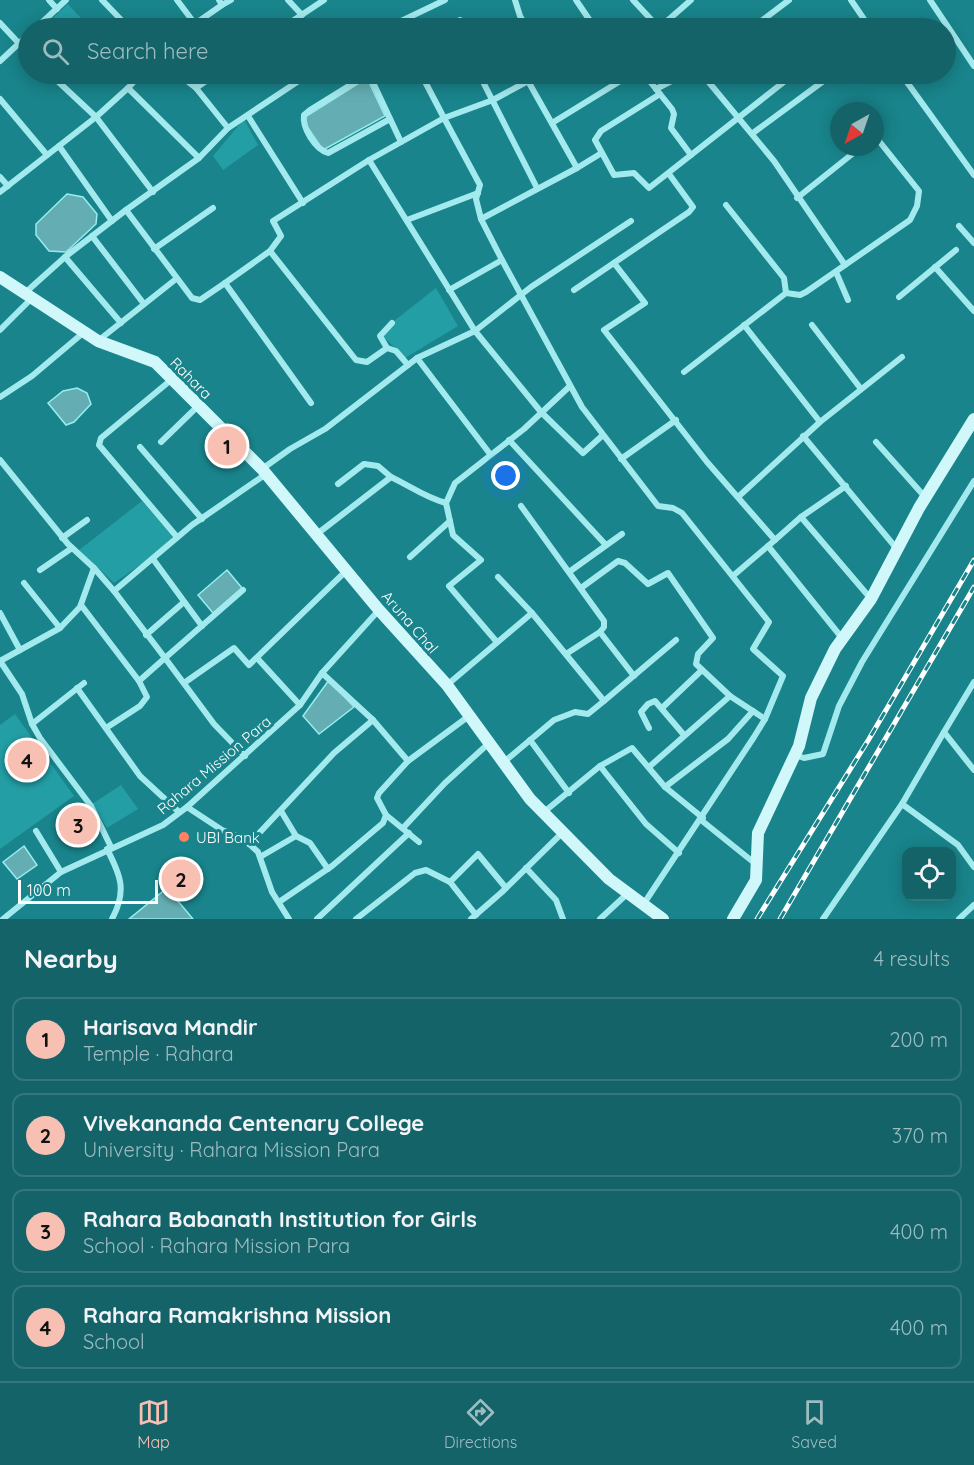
<!DOCTYPE html>
<html lang="en">
<head>
<meta charset="utf-8">
<style>
	:root { --surface:#136368; --page:#1c696e; --text:#f1f3f6; --muted:#9dbcc0; --line:#32777c; --accent:#f7c0b2 }
	body { margin:0; font-family:Quicksand,sans-serif; background:var(--page); color:var(--text) }
	.controls { position:absolute; right:18px; bottom:18px; display:grid; overflow:hidden; border-radius:12px; box-shadow:0 3px 15px #0003 }
	.controls button { width:54px; height:54px; display:grid; place-items:center; padding:0; border:0; border-bottom:2px solid var(--line); background:var(--surface); color:var(--text); font:30px sans-serif }
	.compass { position:absolute; left:830px; top:102px; width:54px; height:54px; border-radius:50%; background:var(--surface); box-shadow:0 3px 15px #0003; rotate:220deg }
	.scale { position:absolute; left:18px; bottom:15px; width:140px; box-sizing:border-box; padding-left:6px; border:3px solid #fff; border-top:0; font-size:16px; line-height:21px; white-space:nowrap; color:#fff; -webkit-text-stroke:4px #19848b; paint-order:stroke }
	.you { position:absolute; left:506px; top:476px; width:21px; height:21px; margin:-15px; border:4px solid #fff; border-radius:50%; background:#1a73e8; box-shadow:0 0 0 9px #1a73e833 }
	.badge { display:grid; place-items:center; width:39px; height:39px; border-radius:50%; background:var(--accent); color:#111; font-size:20px; font-weight:700 }
	.pin { position:absolute; translate:-50% -50%; border:3px solid #fff; box-shadow:0 2px 6px #0006 }
	.list { margin:0; padding:0; list-style:none }
	h2 { display:flex; justify-content:space-between; align-items:center; height:78px; margin:0; padding:0 24px; font-size:26px }
	h2 small { font-size:20px; font-weight:400; color:var(--muted) }
	.list li { display:grid; grid-template-columns:39px 1fr auto; gap:18px; align-items:center; box-sizing:border-box; height:84px; margin:0 12px 12px; padding:0 12px; border:2px solid var(--line); border-radius:12px }
	.list b { display:block; font-size:22px; white-space:nowrap }
	.list p { margin:0; font-size:20px; white-space:nowrap; color:var(--muted) }
	.list em { font-size:20px; font-style:normal; color:var(--muted) }
	.icon { flex:none; width:33px; height:33px; fill:none; stroke:currentColor; stroke-width:2; stroke-linecap:round; stroke-linejoin:round }
	.map { position:relative; flex:none; width:974px; height:919px; overflow:hidden }
	.search { position:absolute; background:var(--surface); box-shadow:0 3px 15px #0003; left:18px; right:18px; top:18px; height:66px; display:flex; align-items:center; gap:15px; box-sizing:border-box; padding:0 21px; border-radius:33px; color:var(--muted); font-size:22px }
	.sheet { height:462px; background:var(--surface) }
	nav { display:flex; justify-content:space-around; align-items:center; box-sizing:border-box; height:84px; border-top:2px solid var(--line); background:var(--surface); font-size:16px; color:var(--muted) }
	nav a { display:grid; justify-items:center; gap:3px }
	nav .on { color:var(--accent) }
	.map>svg:first-child { display:block }
	.green { fill:#229ea4 }
	.water { fill:#64aeb3; stroke:#96edf0; stroke-width:1.5 }
	.lines { fill:none; stroke-linecap:round; stroke-linejoin:round }
	.street { stroke:#a3eaee; stroke-width:6 }
	.secondary { stroke:#d0f7fa; stroke-width:12 }
	.rail-casing { stroke:#fff; stroke-width:5 }
	.rail { stroke:#19848b; stroke-width:3; stroke-dasharray:9; stroke-linecap:butt }
	.poi-dot { fill:#ff8160; stroke:#19848b; stroke-width:2 }
	.labels { text-anchor:middle; dominant-baseline:central; stroke-width:6; stroke-linejoin:round; paint-order:stroke }
	.street-label { font-size:15px; fill:#fff; stroke:#19848b }
	.poi-label { font-size:15px; fill:#fff; stroke:#19848b; text-anchor:start }
</style>
</head>
<body>
<div class="map">
<svg width="974" height="919" viewBox="0 0 974 919">
	<rect width="100%" height="100%" fill="#19848b"/>
	<g class="green">
		<polygon points="68,4 90,28 48,28 45,25"/>
		<polygon points="244,119 258,145 223,170 213,156"/>
		<polygon points="436,288 458,326 405,358 386,339 376,335"/>
		<polygon points="142,501 173,537 150,558 114,583 79,550"/>
		<polygon points="15,714 74,796 0,849 0,725"/>
		<polygon points="121,785 138,809 107,828 92,804"/>
	</g>
	<g class="water">
		<polygon points="367,78 385,116 323,150 306,125 305,117"/>
		<polygon points="67,194 83,197 97,214 96,224 66,252 49,251 36,235 36,224"/>
		<polygon points="77,388 87,393 91,404 74,422 66,425 48,403 63,391"/>
		<polygon points="227,570 242,588 213,613 198,595"/>
		<polygon points="329,680 354,707 319,734 303,716"/>
		<polygon points="24,846 37,865 17,879 3,862"/>
		<polygon points="167,888 193,919 129,919"/>
	</g>
	<g class="lines">
		<g class="street">
			<polyline points="49,0 57,9"/>
			<polyline points="102,0 129,28"/>
			<polyline points="177,0 195,24"/>
			<polyline points="288,0 302,15"/>
			<polyline points="515,0 520,16 527,28"/>
			<polyline points="576,0 595,28"/>
			<polyline points="633,0 659,28"/>
			<polyline points="851,0 870,28"/>
			<polyline points="930,0 974,66"/>
			<polyline points="222,5 231,0"/>
			<polyline points="460,20 462,28"/>
			<polyline points="0,23 28,53"/>
			<polyline points="397,23 445,0"/>
			<polyline points="36,28 66,0"/>
			<polyline points="189,28 222,5 219,0"/>
			<polyline points="282,28 324,0"/>
			<polyline points="386,28 397,23 400,28"/>
			<polyline points="581,28 591,22"/>
			<polyline points="642,28 652,21"/>
			<polyline points="659,28 691,0"/>
			<polyline points="752,28 789,0"/>
			<polyline points="0,61 28,35"/>
			<polyline points="50,74 96,117 153,192"/>
			<polyline points="141,74 128,88 199,158"/>
			<polyline points="178,74 196,88"/>
			<polyline points="216,74 196,88 228,128"/>
			<polyline points="309,74 228,128 199,158 126,210 192,298 200,300 225,283 311,403"/>
			<path d="M 368,74 L 310,110 L 304,115 C 302,128 315,149 328,153 L 390,119"/>
			<polyline points="369,74 401,142"/>
			<polyline points="479,74 537,188"/>
			<polyline points="644,74 672,109 674,114 671,128 691,155"/>
			<polyline points="702,74 774,161 845,265"/>
			<polyline points="901,74 974,175"/>
			<polyline points="656,89 685,74"/>
			<polyline points="660,94 601,131 595,140 614,175 634,173 649,188 794,74"/>
			<polyline points="0,99 47,155"/>
			<polyline points="248,116 303,203"/>
			<polyline points="552,123 630,75"/>
			<polyline points="753,133 833,74"/>
			<polyline points="59,146 112,221"/>
			<polyline points="577,168 600,154"/>
			<polyline points="0,177 8,186"/>
			<polyline points="0,192 96,117 128,88"/>
			<polyline points="797,198 861,147"/>
			<polyline points="481,219 476,199 480,185 444,118 493,100 528,81"/>
			<polyline points="407,220 478,193"/>
			<polyline points="959,226 974,243"/>
			<polyline points="92,236 144,304"/>
			<polyline points="154,249 213,208"/>
			<polyline points="270,251 356,360 367,362 387,348 396,351 408,365"/>
			<polyline points="65,257 121,323"/>
			<polyline points="502,260 582,407 658,506 673,508 682,513 769,622 753,649 783,676 765,719 754,737 643,905"/>
			<polyline points="614,263 645,303 604,330 707,462 775,540 734,575"/>
			<polyline points="935,267 974,311"/>
			<polyline points="836,272 848,300"/>
			<polyline points="225,283 270,251 281,236 273,221 369,160"/>
			<polyline points="449,290 502,260 481,219 577,168 528,81 540,74"/>
			<polyline points="574,290 689,212 693,207 669,174"/>
			<polyline points="26,292 65,257 126,210"/>
			<polyline points="786,293 800,295 806,292 910,220 917,206 919,191 875,136"/>
			<polyline points="899,297 956,250"/>
			<polyline points="812,325 861,389"/>
			<polyline points="0,330 33,297"/>
			<polyline points="99,340 176,279"/>
			<polyline points="387,348 380,336 392,323"/>
			<polyline points="417,358 490,454"/>
			<polyline points="684,372 786,293 784,278 726,205"/>
			<polyline points="171,380 101,438 99,445 177,537"/>
			<polyline points="0,397 32,376 83,333"/>
			<polyline points="820,422 902,357"/>
			<polyline points="603,435 583,453 541,412 475,331 531,287 631,221"/>
			<polyline points="803,436 897,549"/>
			<polyline points="509,440 605,544"/>
			<polyline points="161,442 198,406"/>
			<polyline points="876,442 925,497"/>
			<polyline points="140,447 202,519"/>
			<polyline points="621,459 676,420"/>
			<polyline points="0,460 68,544 94,568 114,591 192,525 266,474"/>
			<polyline points="262,469 290,449 325,429 417,358 475,331 369,160 444,118 421,74"/>
			<polyline points="338,484 364,464 378,466 391,477"/>
			<polyline points="738,497 820,422 744,325"/>
			<polyline points="521,506 604,621 604,627 600,632 566,654"/>
			<polyline points="801,517 871,599"/>
			<path d="M 317,534 L 391,477 C 410,486 426,498 446,503"/>
			<polyline points="62,538 87,520"/>
			<polyline points="775,540 801,517 846,486"/>
			<polyline points="768,546 842,638"/>
			<polyline points="410,557 450,521"/>
			<polyline points="153,559 202,626"/>
			<polyline points="40,570 72,548"/>
			<polyline points="569,572 622,534"/>
			<polyline points="24,583 60,628"/>
			<polyline points="581,588 618,561 625,563 648,584 668,573 713,638 698,654 696,664 730,696 649,767"/>
			<polyline points="114,591 165,658 243,590"/>
			<polyline points="81,605 139,681 147,697 140,706 106,728"/>
			<polyline points="0,613 20,650"/>
			<polyline points="532,613 604,701 676,640"/>
			<polyline points="600,632 634,676"/>
			<polyline points="146,635 184,602"/>
			<polyline points="496,641 449,586 481,560 453,535 446,503 455,483 524,429 570,386"/>
			<polyline points="257,658 300,705"/>
			<polyline points="0,661 22,694 32,724 40,738 91,806 111,847"/>
			<polyline points="0,661 60,628 80,607 94,568"/>
			<polyline points="322,673 373,720 408,761"/>
			<polyline points="139,681 165,658 214,724 245,756"/>
			<polyline points="974,682 944,732 974,770"/>
			<polyline points="184,683 234,648 249,665 347,570"/>
			<polyline points="447,685 532,613 498,577"/>
			<polyline points="77,688 140,776 179,812"/>
			<polyline points="730,696 765,719"/>
			<polyline points="662,708 702,670"/>
			<polyline points="32,724 84,683"/>
			<polyline points="649,728 641,712 648,704 655,701 684,735"/>
			<polyline points="530,740 569,793"/>
			<polyline points="795,755 804,758 823,754 839,706 862,662 974,481"/>
			<polyline points="504,762 554,720 575,712 588,714 604,701"/>
			<polyline points="600,766 646,824 679,853"/>
			<polyline points="665,787 728,739 753,711"/>
			<polyline points="902,804 958,845 974,867"/>
			<polyline points="187,807 222,830 243,838 258,852 272,892 289,919"/>
			<polyline points="281,811 296,836 310,843 328,869"/>
			<polyline points="544,812 600,766 632,748 665,787 703,818"/>
			<polyline points="386,815 419,842"/>
			<polyline points="701,820 757,865"/>
			<polyline points="403,828 445,783 488,744"/>
			<polyline points="36,831 61,872"/>
			<polyline points="249,844 334,753 373,720"/>
			<path d="M 107,849 C 121,876 127,891 112,919"/>
			<polyline points="260,857 296,836"/>
			<polyline points="526,868 556,900 563,919"/>
			<polyline points="450,882 476,915"/>
			<polyline points="279,902 332,866 383,823 386,815 377,798 379,793 408,761 469,716"/>
			<polyline points="3,919 61,872 163,825 187,807 300,705 322,673 379,610"/>
			<polyline points="317,919 409,833"/>
			<polyline points="356,919 415,873 426,870 450,882 478,854 506,888"/>
			<polyline points="471,919 502,892 562,833"/>
			<polyline points="600,919 627,894"/>
			<polyline points="823,919 902,804 944,732"/>
			<polyline points="959,919 974,905"/>
		</g>
		<g class="secondary">
			<polyline points="0,277 98,341 155,362 262,469 379,610 447,685 530,799 609,879 663,919"/>
			<polyline points="733,919 756,880 758,833 799,746 811,698 835,649 871,599 919,508 974,419"/>
		</g>
		<g class="rail-casing">
			<g id="rail">
				<polyline points="757,919 869,739 974,560"/>
				<polyline points="780,919 974,587"/>
			</g>
		</g>
		<use href="#rail" class="rail"/>
	</g>
	<circle class="poi-dot" cx="184" cy="837" r="6"/>
	<g class="labels">
		<g class="street-label">
			<text transform="translate(191 378) rotate(45)">Rahara</text>
			<text transform="translate(410 622) rotate(49)">Aruna Chal</text>
			<text transform="translate(214 765) rotate(-40)">Rahara Mission Para</text>
		</g>
		<g class="poi-label">
			<text x="196" y="837">UBI Bank</text>
		</g>
	</g>
</svg>
<div class="controls">
<button><svg class="icon" aria-label="locate" viewBox="0 0 24 24"><circle cx="12" cy="12" r="6"/><path d="M12 2v4M12 18v4M2 12h4M18 12h4"/></svg></button>
</div>
<svg class="compass" viewBox="-18 -18 36 36"><path d="M0-13l5 13h-10z" fill="#e53935"/><path d="M0 13l5-13h-10z" fill="#9dbcc0"/></svg>
<div class="scale">100 m</div>
<div class="you"></div>
<div class="pin badge" style="left:227px;top:446px">1</div>
<div class="pin badge" style="left:181px;top:879px">2</div>
<div class="pin badge" style="left:78px;top:825px">3</div>
<div class="pin badge" style="left:27px;top:760px">4</div>
<div class="search"><svg class="icon" aria-label="search" viewBox="0 0 24 24"><circle cx="10" cy="10" r="6"/><path d="M15 15l6 6"/></svg>Search here</div>
</div>
<section class="sheet">
<h2>Nearby<small>4 results</small></h2>
<ul class="list">
<li><span class="badge">1</span><div><b>Harisava Mandir</b><p>Temple · Rahara</p></div><em>200 m</em></li>
<li><span class="badge">2</span><div><b>Vivekananda Centenary College</b><p>University · Rahara Mission Para</p></div><em>370 m</em></li>
<li><span class="badge">3</span><div><b>Rahara Babanath Institution for Girls</b><p>School · Rahara Mission Para</p></div><em>400 m</em></li>
<li><span class="badge">4</span><div><b>Rahara Ramakrishna Mission</b><p>School</p></div><em>400 m</em></li>
</ul>
</section>
<nav>
<a class="on"><svg class="icon" aria-label="map" viewBox="0 0 24 24"><path d="M3 6l6-2 6 2 6-2v14l-6 2-6-2-6 2zM9 4v14M15 6v14"/></svg>Map</a>
<a><svg class="icon" aria-label="directions" viewBox="0 0 24 24"><path d="M12 3l9 9-9 9-9-9zM9 14v-3h6M13 9l2 2-2 2"/></svg>Directions</a>
<a><svg class="icon" aria-label="saved" viewBox="0 0 24 24"><path d="M7 4h10v16l-5-4-5 4z"/></svg>Saved</a>
</nav>
</body>
</html>
